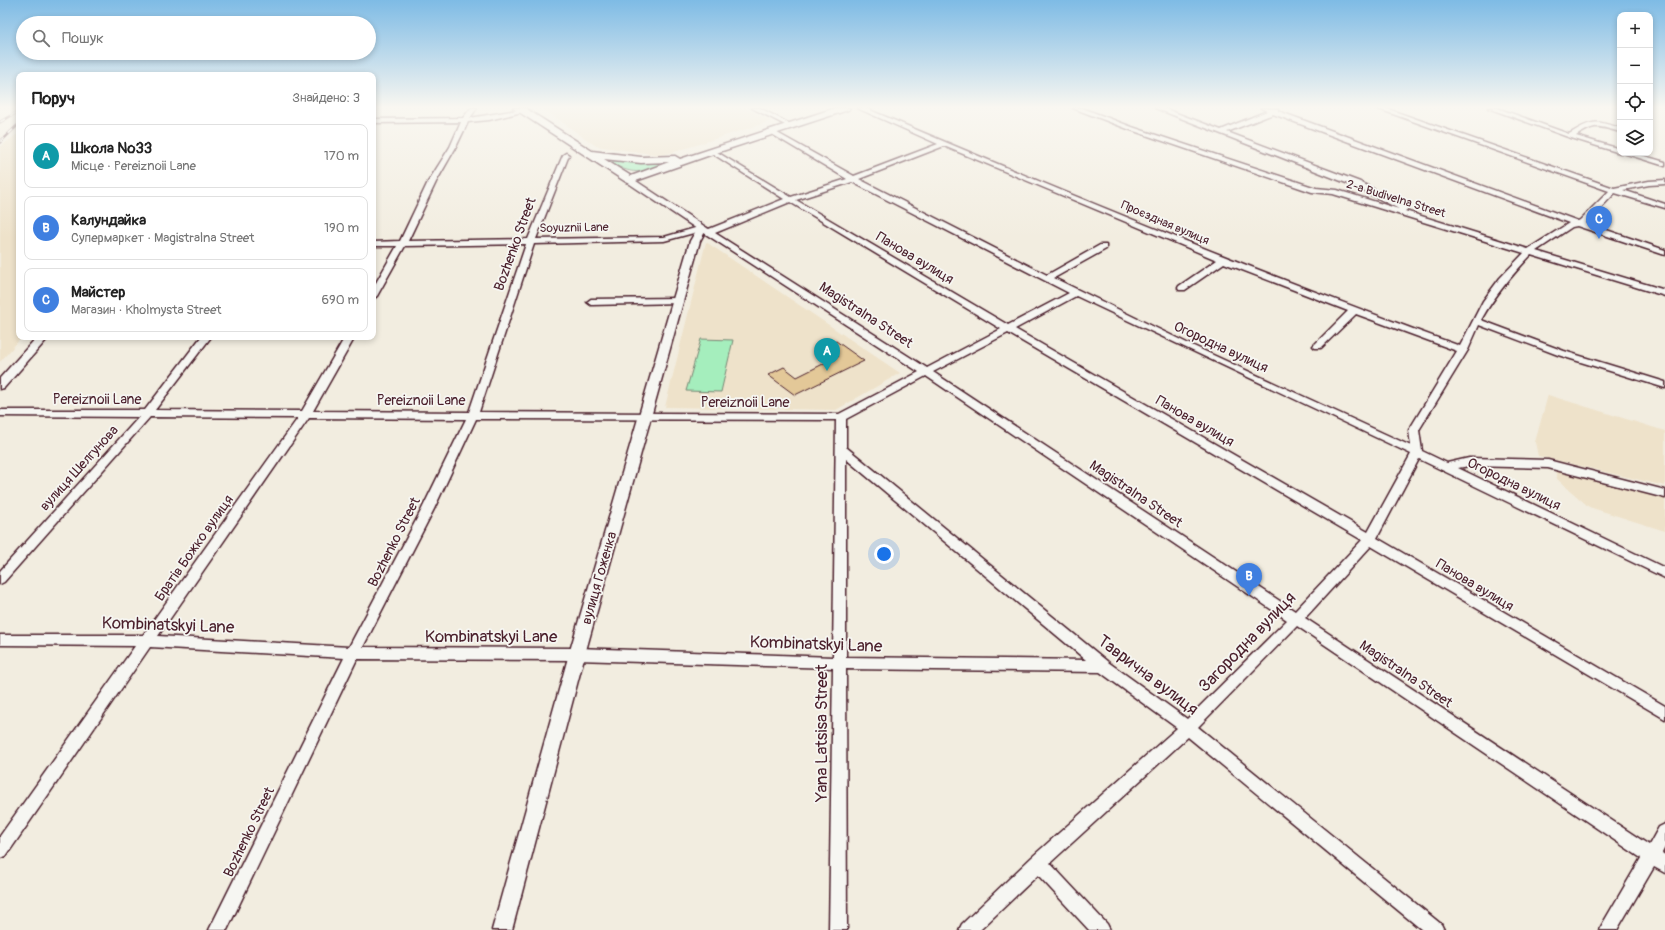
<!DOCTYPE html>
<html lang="uk">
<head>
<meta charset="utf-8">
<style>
	:root { --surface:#fff; --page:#f2f2f2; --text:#222; --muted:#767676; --line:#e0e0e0; --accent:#db2777 }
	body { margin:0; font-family:Pangolin,sans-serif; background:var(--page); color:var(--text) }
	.controls { position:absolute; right:12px; top:12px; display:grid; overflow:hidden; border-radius:8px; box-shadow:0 2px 6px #0003 }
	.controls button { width:36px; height:36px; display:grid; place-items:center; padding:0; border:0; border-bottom:1px solid var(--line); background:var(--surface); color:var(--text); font:20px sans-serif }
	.you { position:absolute; left:884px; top:554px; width:14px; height:14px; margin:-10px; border:3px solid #fff; border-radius:50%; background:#1a73e8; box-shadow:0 0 0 6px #1a73e833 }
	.badge { display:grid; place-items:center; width:26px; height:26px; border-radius:50%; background:var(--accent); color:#fff; font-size:13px; font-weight:700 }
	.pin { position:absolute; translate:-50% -33px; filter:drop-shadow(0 1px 2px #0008) }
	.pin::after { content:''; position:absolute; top:21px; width:14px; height:12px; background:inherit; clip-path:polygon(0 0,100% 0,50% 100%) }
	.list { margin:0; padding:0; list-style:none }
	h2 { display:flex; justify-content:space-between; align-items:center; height:52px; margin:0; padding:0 16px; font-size:17px }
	h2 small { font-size:13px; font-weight:400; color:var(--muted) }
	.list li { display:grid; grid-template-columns:26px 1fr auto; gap:12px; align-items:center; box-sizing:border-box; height:64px; margin:0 8px 8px; padding:0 8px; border:1px solid var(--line); border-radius:8px }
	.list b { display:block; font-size:15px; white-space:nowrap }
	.list p { margin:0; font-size:13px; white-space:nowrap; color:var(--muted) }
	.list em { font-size:13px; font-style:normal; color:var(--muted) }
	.icon { flex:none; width:22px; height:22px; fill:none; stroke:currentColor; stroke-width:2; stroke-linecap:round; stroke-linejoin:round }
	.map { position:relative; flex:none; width:1665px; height:930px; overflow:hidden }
	.search { position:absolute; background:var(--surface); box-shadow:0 2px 6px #0003; left:16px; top:16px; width:360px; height:44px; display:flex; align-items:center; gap:10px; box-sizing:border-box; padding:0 14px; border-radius:22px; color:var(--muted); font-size:15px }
	.panel { position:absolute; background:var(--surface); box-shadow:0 2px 6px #0003; left:16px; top:72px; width:360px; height:268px; border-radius:8px }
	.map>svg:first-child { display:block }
	.built { fill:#eee2ca }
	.green { fill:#a5eebd; stroke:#788674 }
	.building { fill:#e3c898; stroke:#4a1f2b }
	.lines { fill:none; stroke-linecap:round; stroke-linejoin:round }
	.minor-casing { stroke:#4a1f2b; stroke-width:3 }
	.tertiary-casing { stroke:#4a1f2b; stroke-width:3 }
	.primary-casing { stroke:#4a1f2b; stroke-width:3 }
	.minor { fill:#f6f6f2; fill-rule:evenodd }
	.tertiary { fill:#f6f6f2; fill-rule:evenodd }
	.primary { fill:#f6f6f2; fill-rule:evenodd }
	.rail-casing { stroke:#4a1f2b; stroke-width:3 }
	.rail { stroke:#f6f6f2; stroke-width:2; stroke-dasharray:6; stroke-linecap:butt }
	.labels { text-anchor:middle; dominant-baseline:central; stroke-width:3.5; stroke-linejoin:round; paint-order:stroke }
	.far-street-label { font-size:12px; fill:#4a1f2b; stroke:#f6f6f2 }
	.street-label { font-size:14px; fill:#4a1f2b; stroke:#f6f6f2 }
	.near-street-label { font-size:17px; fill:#4a1f2b; stroke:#f6f6f2 }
</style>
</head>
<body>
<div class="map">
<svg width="1665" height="930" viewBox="0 0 1665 930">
	<rect width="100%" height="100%" fill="#f2ede0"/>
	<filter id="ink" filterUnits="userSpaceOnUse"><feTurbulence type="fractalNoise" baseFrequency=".025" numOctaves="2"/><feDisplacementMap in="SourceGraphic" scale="8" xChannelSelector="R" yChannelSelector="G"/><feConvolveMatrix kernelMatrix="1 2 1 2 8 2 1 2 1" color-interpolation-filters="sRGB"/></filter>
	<g filter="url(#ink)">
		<g class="built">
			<polygon points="542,108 745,108 771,121 671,153 659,155 596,146"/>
			<polygon points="16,135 19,135 19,337 22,337 0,362 0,147"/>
			<polygon points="706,242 900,373 836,410 665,407"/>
			<polygon points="1548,395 1665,431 1665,486 1538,456 1535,442"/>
			<polygon points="1556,471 1665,498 1665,531 1589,507 1557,479"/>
		</g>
		<g class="green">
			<path d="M 613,161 L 667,164 C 643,171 635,177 612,163 L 611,162 Z"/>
			<polygon points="701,339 733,340 721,392 686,391"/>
		</g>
		<polygon class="building" points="836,341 864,361 795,395 768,375 784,367 797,377 839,356 825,347"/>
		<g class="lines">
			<g class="minor-casing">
				<g id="minor">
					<path d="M 471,108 L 477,108 L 470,118 L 523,109 L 526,111 L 489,120 L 468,122 L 456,147 L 436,182 L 408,241 L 528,239 L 563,155 L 566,153 L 569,155 L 536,239 L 664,237 L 702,226 L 709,229 L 784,199 L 710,152 L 709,151 L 712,149 L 791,197 L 847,179 L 770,133 L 770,131 L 772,130 L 854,176 L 938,144 L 857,108 L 865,108 C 1062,192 1259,273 1460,346 L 1483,301 L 1500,278 L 1524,253 L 1333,194 L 1312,192 L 1128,129 L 1073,108 L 1082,108 L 1132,127 L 1316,188 L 1337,190 L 1399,209 L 1354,186 L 1155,108 L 1163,108 L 1221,130 L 1267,111 L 1261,108 L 1278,109 L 1278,111 L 1578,221 L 1580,220 L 1609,191 L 1376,108 L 1385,108 L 1614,188 L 1649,181 L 1665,180 L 1665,184 L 1649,185 L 1623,190 L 1665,204 L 1665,208 L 1615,193 L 1586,223 L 1665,250 L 1665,255 L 1577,226 L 1572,227 L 1536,251 L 1665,290 L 1665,296 L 1531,255 C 1512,275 1495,295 1481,320 L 1564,351 L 1665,382 L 1665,388 L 1558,355 L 1479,325 L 1468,350 L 1419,430 L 1422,451 L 1447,463 L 1469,458 L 1548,460 L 1665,490 L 1665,498 L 1548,468 L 1469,466 L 1458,468 L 1665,568 L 1665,578 L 1419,459 L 1377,538 L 1665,706 L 1665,719 L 1371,546 L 1305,618 L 1649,845 L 1659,827 L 1665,824 L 1665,847 L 1662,853 L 1665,855 L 1665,873 L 1654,867 L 1617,930 L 1599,930 L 1641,858 L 1297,626 L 1198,727 L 1441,924 L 1444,930 L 1422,930 L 1188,737 L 1050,863 L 1107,924 L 1110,930 L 1089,930 L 1038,875 L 980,930 L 959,930 L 962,924 L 1032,857 L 1177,728 L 1100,672 L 846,669 L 847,930 L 829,930 L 833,668 L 577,660 L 357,659 L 227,930 L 209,930 L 344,658 L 150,647 L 6,856 L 0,858 L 0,836 L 135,646 L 0,645 L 0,635 L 143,635 L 298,418 L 150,417 L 4,582 L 0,584 L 0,571 L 139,417 L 0,416 L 0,410 L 145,410 L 201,337 L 211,337 L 155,410 L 302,411 L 345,337 L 355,337 L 313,411 L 469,412 L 526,244 L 405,246 L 377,296 L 373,299 L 373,288 L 397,246 L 373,246 L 373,242 L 400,241 L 428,182 L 450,147 L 461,122 L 373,123 L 373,119 L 463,118 ZM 1273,114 L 1569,223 L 1528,249 L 1405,211 L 1408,209 L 1407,207 L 1360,182 L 1227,132 ZM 944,146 L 1217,260 L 1179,286 L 1178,288 L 1179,290 L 1185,290 L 1224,263 L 1348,311 L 1313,346 L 1315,348 L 1321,348 L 1356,314 L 1457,351 L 1409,430 L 1411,446 L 1187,343 L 1054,278 L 1106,249 L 1106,245 L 1100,245 L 1047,275 L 859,179 ZM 852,182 L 1069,293 L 1008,325 L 796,200 ZM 790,202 L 1001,329 L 927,368 L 715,233 ZM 701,231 L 919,372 L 839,414 L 479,412 L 534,244 L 664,241 ZM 1076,296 L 1411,454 L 1368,532 L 1015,329 ZM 1008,333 L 1362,540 L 1295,611 L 933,372 ZM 926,376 L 1287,620 L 1187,719 L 1108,662 L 846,447 L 846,419 ZM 309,418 L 466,419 L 422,509 L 349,647 L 158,636 ZM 476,419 L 836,420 L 833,657 L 577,648 L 363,647 L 434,509 ZM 846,459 L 1086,660 L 846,657 Z"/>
					<polygon points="752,108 760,108 794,126 789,127"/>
					<path d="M 1488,108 L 1497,108 L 1569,134 C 1593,120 1594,120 1620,128 L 1620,132 C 1597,126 1597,123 1576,136 L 1620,149 L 1620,153 L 1568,137 Z"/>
					<polygon points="1623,153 1634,153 1665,162 1665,166"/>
					<polygon points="678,298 681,299 682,301 681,303 591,305 587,302 591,299"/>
				</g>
			</g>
			<g class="tertiary-casing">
				<g id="tertiary">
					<polygon points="630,177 707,228 700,241 585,654 512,930 492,930 569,654 690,241 697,229 627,182 626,180 627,178"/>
					<polygon points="37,337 49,337 4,388 0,389 0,378"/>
				</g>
			</g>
			<g class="primary-casing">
				<path id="primary" d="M 513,108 L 525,108 L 592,151 L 641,157 L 675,156 L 680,159 L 835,108 L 850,108 L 848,110 L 716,153 L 630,183 L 626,182 ZM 604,159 L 641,163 L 669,162 L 631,176 Z"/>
			</g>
			<use href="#minor" class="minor"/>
			<use href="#tertiary" class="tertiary"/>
			<use href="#primary" class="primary"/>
			<g class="rail-casing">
				<g id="rail">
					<polyline points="0,122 19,111"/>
					<polyline points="0,142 19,124"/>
				</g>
			</g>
			<use href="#rail" class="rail"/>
		</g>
	</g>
	<linearGradient id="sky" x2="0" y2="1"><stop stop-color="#7ebbe5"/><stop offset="0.45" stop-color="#f9f7f1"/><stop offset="1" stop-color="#f9f7f1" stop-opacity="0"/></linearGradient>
	<rect width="1665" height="238" fill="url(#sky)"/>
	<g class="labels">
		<g class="far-street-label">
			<text transform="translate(1396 199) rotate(17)">2-a Budivelna Street</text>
			<text transform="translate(1165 223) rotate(23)">Проєздная вулиця</text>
			<text transform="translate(574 228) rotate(-1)">Soyuznii Lane</text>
		</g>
		<g class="street-label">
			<text transform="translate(515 244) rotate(-70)">Bozhenko Street</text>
			<text transform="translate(915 258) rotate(31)">Панова вулиця</text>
			<text transform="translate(866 315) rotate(33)">Magistralna Street</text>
			<text transform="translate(1221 347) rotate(25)">Огородна вулиця</text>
			<text x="97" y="399">Pereiznoii Lane</text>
			<text x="421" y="400">Pereiznoii Lane</text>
			<text x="745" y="402">Pereiznoii Lane</text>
			<text transform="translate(1195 421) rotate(30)">Панова вулиця</text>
			<text transform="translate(79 468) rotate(-48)">вулиця Шелгунова</text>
			<text transform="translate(1514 484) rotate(26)">Огородна вулиця</text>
			<text transform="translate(1136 494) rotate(34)">Magistralna Street</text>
			<text transform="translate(394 542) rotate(-63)">Bozhenko Street</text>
			<text transform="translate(194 548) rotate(-55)">Братів Божко вулиця</text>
			<text transform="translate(599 578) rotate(-74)">вулиця Гоженка</text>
			<text transform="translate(1475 585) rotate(31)">Панова вулиця</text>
			<text transform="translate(1406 674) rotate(34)">Magistralna Street</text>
			<text transform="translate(249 832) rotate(-64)">Bozhenko Street</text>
		</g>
		<g class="near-street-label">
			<text transform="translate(168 625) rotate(2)">Kombinatskyi Lane</text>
			<text x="491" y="636">Kombinatskyi Lane</text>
			<text transform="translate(1247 642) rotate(-46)">Загородна вулиця</text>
			<text transform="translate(816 644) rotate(2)">Kombinatskyi Lane</text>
			<text transform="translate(1148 675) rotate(37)">Таврична вулиця</text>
			<text transform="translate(821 733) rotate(-90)">Yana Latsisa Street</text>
		</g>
	</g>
</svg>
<div class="controls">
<button>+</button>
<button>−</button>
<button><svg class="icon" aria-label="locate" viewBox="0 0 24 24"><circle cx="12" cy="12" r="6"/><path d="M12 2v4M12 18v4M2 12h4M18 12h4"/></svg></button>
<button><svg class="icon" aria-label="layers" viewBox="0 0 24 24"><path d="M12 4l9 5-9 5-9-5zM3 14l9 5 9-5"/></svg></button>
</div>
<div class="you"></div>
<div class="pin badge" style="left:827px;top:371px;background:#0f9aa8">A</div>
<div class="pin badge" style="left:1249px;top:596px;background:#3f7fe0">B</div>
<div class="pin badge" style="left:1599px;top:239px;background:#3f7fe0">C</div>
<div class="search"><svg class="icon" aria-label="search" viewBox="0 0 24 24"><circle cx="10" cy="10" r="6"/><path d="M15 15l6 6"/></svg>Пошук</div>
<section class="panel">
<h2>Поруч<small>Знайдено: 3</small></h2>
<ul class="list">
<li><span class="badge" style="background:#0f9aa8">A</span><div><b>Школа №33</b><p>Місце · Pereiznoii Lane</p></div><em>170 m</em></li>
<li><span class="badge" style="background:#3f7fe0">B</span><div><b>Калундайка</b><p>Супермаркет · Magistralna Street</p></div><em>190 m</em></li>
<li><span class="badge" style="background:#3f7fe0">C</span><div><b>Майстер</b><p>Магазин · Kholmysta Street</p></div><em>690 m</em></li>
</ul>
</section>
</div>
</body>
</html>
